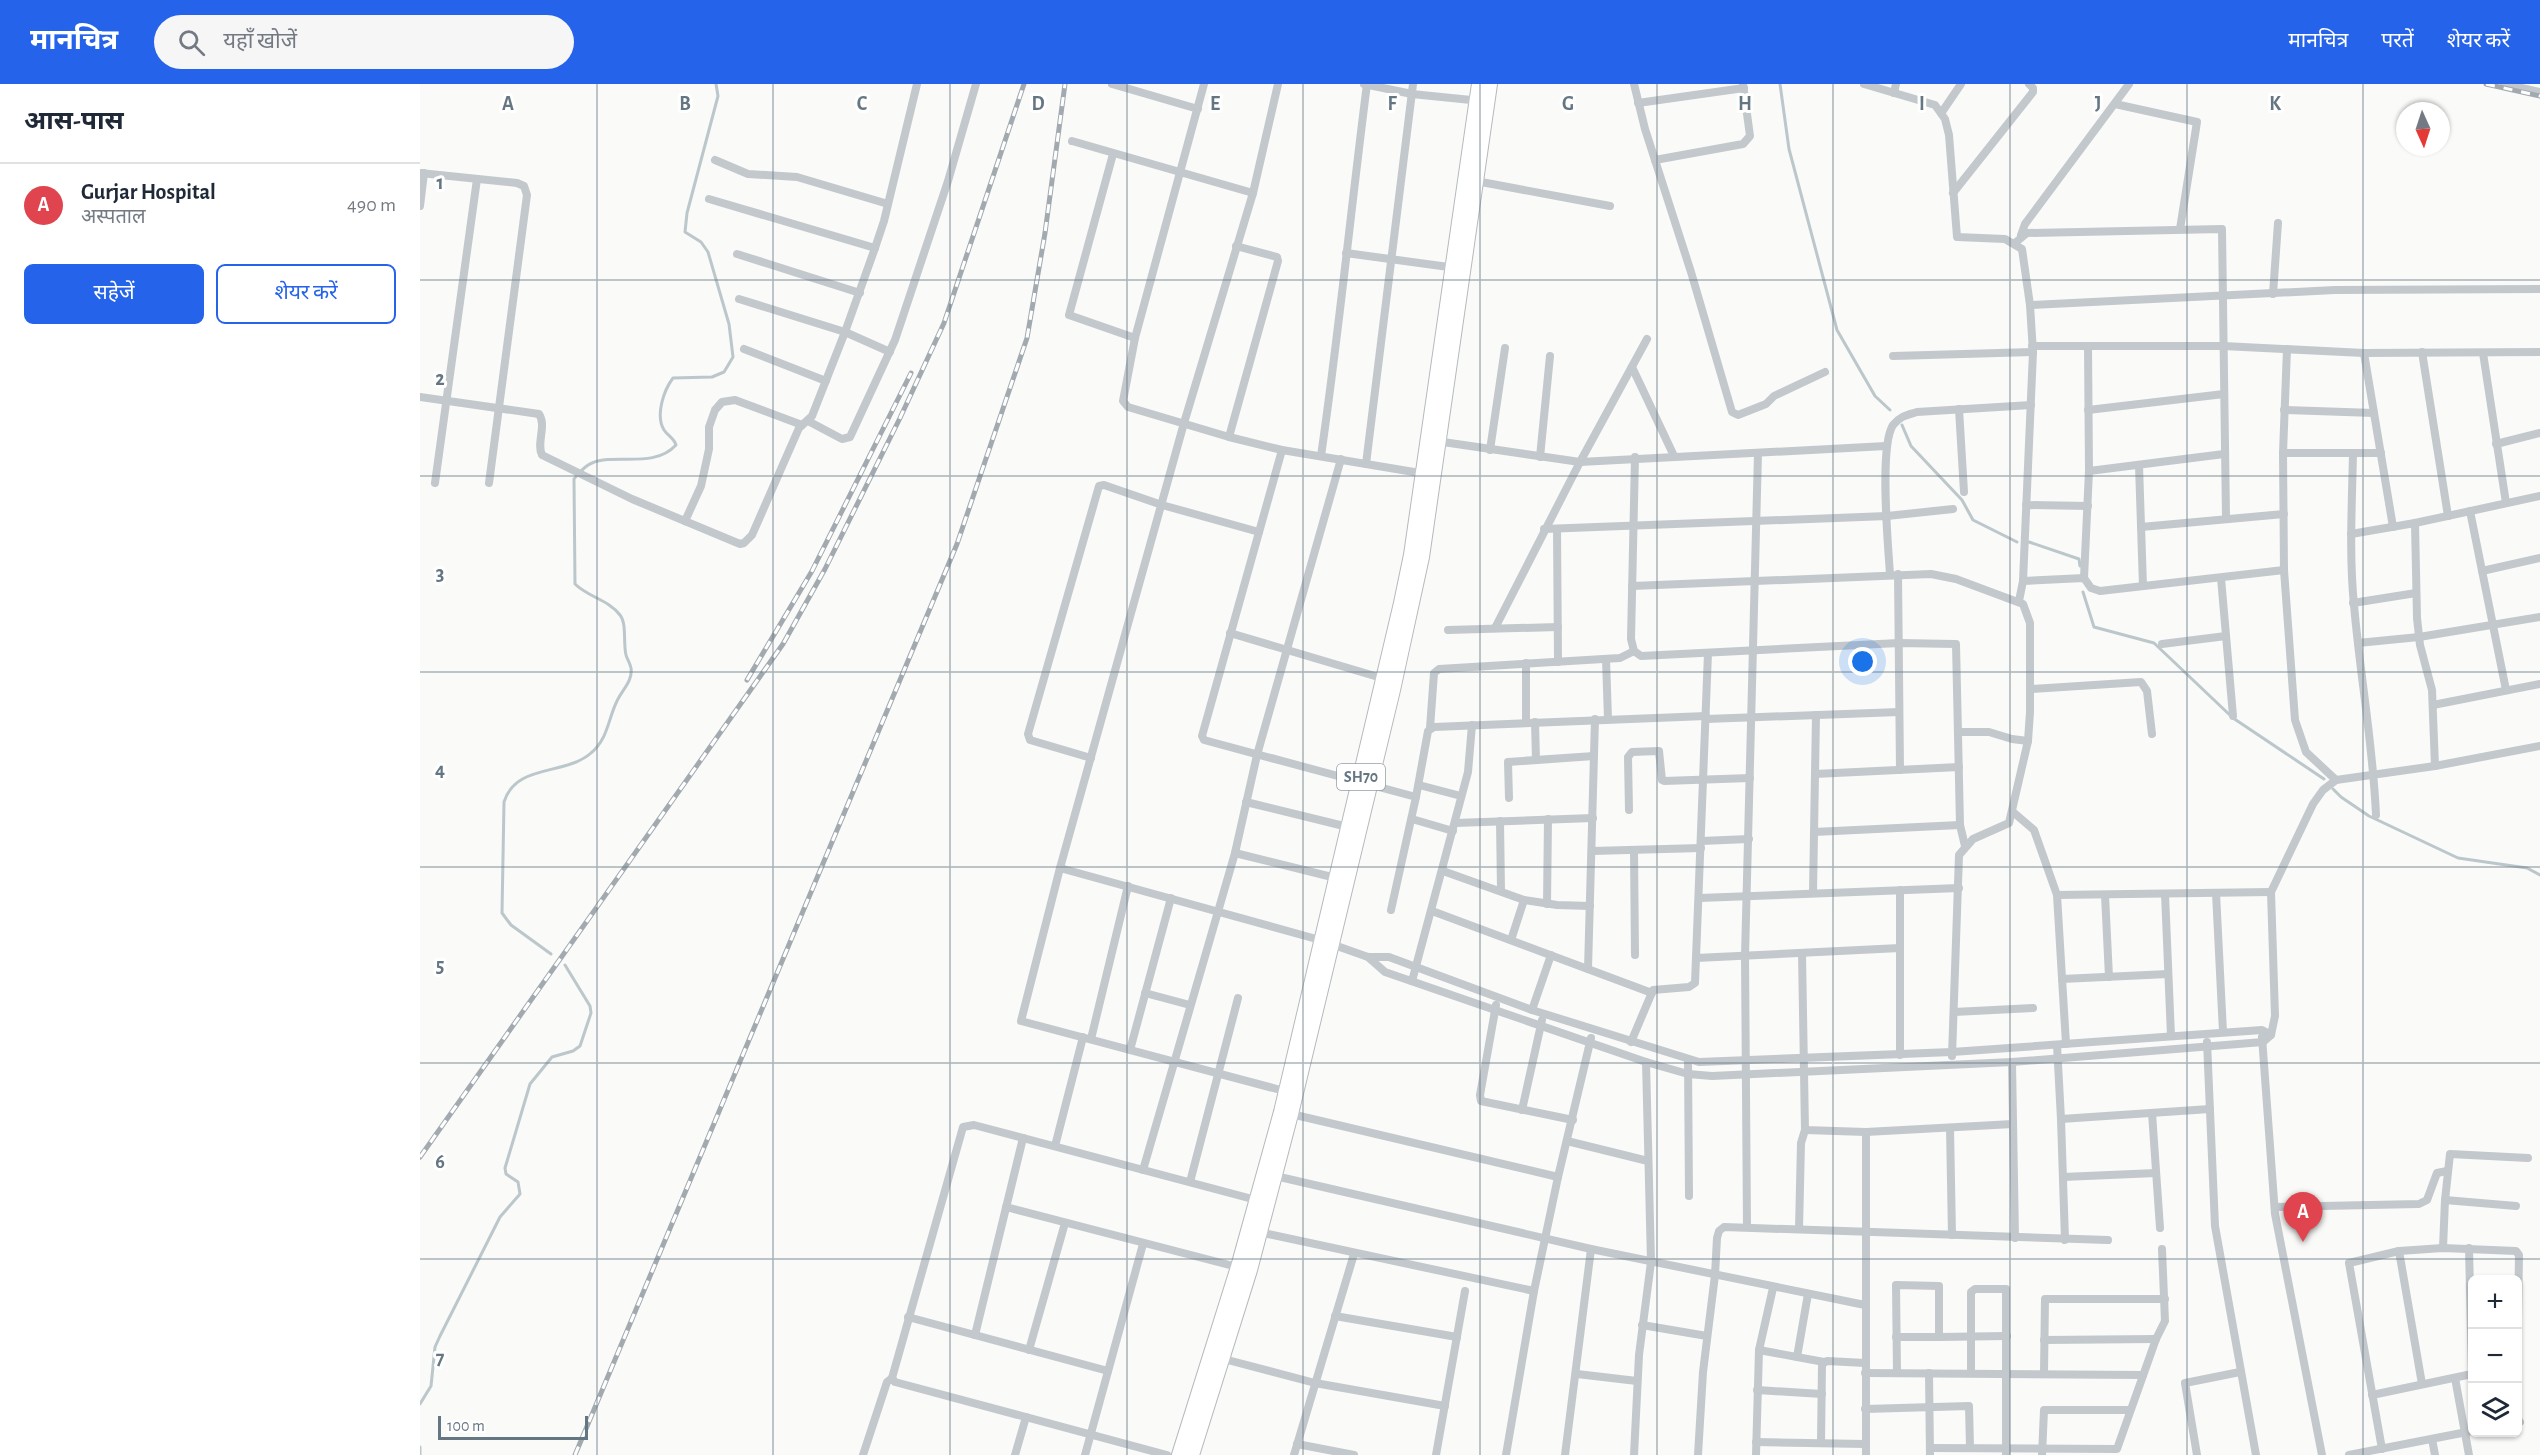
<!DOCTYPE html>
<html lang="hi">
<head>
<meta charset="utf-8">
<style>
	:root { --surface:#fff; --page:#f6f6f7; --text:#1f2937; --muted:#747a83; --line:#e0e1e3; --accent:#2563eb }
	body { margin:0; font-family:"Alegreya Sans","Noto Sans Devanagari",sans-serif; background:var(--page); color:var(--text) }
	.controls { position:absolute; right:18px; bottom:18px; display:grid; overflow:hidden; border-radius:9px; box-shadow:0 2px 4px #0004 }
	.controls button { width:54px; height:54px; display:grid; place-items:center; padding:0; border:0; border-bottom:2px solid var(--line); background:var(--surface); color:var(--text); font:30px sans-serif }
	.compass { position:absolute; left:1976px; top:18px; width:54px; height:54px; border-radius:50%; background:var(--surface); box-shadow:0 2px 4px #0004; rotate:177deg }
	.scale { position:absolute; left:18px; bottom:15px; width:150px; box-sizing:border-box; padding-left:6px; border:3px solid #657683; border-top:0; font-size:16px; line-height:21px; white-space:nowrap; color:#657683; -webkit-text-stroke:4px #fff; paint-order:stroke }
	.you { position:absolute; left:1443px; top:578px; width:21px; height:21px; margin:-15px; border:4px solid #fff; border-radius:50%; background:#1a73e8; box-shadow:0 0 0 9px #1a73e833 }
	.badge { display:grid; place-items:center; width:39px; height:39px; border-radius:50%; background:var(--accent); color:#fff; font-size:20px; font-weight:700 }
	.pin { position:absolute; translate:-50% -50px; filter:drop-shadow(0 2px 3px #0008) }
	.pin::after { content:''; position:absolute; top:32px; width:21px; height:18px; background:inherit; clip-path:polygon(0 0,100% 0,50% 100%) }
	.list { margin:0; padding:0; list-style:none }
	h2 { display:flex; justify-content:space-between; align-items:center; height:78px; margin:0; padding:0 24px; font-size:26px }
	h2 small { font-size:20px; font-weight:400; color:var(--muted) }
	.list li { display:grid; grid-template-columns:39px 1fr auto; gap:18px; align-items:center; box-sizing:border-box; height:84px; padding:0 24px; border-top:2px solid var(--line) }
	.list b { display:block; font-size:22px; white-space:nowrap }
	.list p { margin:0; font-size:20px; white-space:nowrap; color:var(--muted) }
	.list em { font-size:20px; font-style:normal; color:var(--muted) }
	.actions { display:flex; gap:12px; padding:18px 24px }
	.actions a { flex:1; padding:14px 0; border:2px solid var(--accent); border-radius:9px; text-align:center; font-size:21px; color:var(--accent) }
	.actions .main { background:var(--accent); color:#fff }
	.icon { flex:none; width:33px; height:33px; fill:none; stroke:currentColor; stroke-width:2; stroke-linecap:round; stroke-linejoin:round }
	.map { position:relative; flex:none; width:2120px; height:1371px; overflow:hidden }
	header { display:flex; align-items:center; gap:36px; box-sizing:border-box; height:84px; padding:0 30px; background:var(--accent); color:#fff }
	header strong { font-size:28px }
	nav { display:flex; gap:33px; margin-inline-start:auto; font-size:21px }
	.search { width:420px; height:54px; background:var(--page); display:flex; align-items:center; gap:15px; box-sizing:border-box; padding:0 21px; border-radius:33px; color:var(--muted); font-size:22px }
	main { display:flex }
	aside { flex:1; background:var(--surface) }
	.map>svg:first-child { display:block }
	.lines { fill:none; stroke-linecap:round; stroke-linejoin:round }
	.stream { stroke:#bbc7cb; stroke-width:3 }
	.primary-casing { stroke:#b5babe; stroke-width:16 }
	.minor { stroke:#c3c8cc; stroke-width:8 }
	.primary { stroke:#fff; stroke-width:14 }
	.rail-casing { stroke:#a2aab0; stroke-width:5 }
	.rail { stroke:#fff; stroke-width:3; stroke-dasharray:9; stroke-linecap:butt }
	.grid { fill:none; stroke:#657683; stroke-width:1.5; stroke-opacity:0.55 }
	.labels { text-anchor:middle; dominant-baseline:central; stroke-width:6; stroke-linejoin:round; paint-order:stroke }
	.shield { fill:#fff; stroke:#939fa8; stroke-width:1.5 }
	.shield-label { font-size:16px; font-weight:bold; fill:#657683 }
	.grid-label { font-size:20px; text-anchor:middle; font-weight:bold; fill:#657683; stroke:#fff; stroke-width:6; stroke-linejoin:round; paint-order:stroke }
</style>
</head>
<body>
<header>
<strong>मानचित्र</strong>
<div class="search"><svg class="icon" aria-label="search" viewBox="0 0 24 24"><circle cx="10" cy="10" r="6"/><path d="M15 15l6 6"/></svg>यहाँ खोजें</div>
<nav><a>मानचित्र</a><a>परतें</a><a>शेयर करें</a></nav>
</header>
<main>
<aside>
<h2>आस-पास<small></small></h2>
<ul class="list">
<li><span class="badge" style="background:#e0444e">A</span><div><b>Gurjar Hospital</b><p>अस्पताल</p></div><em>490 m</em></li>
</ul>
<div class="actions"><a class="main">सहेजें</a><a>शेयर करें</a></div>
</aside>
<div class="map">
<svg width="2120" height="1371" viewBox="0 0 2120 1371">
	<rect width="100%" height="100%" fill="#fafaf8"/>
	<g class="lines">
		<g class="stream">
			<polyline points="1360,0 1369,65 1417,246 1455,312 1470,326"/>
			<polyline points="1482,341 1491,362 1542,416 1553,436 1597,458"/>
			<polyline points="1609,458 1659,475 1660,482"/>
			<polyline points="1663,508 1674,543 1734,559 1813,634 1904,695"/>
			<polyline points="1913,705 1921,713 1949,732 2038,774 2107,784 2120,791"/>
			<path d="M 131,870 L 91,841 L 82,829 L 84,718 C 96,679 145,692 171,669 C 188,655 188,635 197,617 C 202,606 213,597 211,584 C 210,579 207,575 206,571 C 203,559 207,540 200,531 C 189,516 168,513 155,500 L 154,395 C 159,389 164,382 172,379 C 196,369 234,385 256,361 C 254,354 248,352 244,346 C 235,331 244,306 253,294 L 292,293 L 304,288 L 313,273 L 309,240 L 288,168 L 281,158 L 265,148 L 267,129 L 298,12 L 296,0"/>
			<polyline points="0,1320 11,1302 15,1263 20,1252 80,1133 100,1110 98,1098 86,1090 85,1084 110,1000 132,973 153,967 160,962 171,929 170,922 145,881"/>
			<polyline points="0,1363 0,1371"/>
		</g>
		<g class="primary-casing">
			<g id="primary">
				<polyline points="759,1371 818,1183 861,1028 981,519 991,471 1059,0"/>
				<polyline points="772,1371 830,1186 871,1030 973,606 1002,473 1070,0"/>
			</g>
		</g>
		<g class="minor">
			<polyline points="692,0 778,25"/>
			<polyline points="784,0 715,254 703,317 708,323 809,353 862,366 1006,390"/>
			<polyline points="858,0 833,109 764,339 640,784 601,937 868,1008"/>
			<polyline points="944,0 992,10 1061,17"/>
			<polyline points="1214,0 1225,45 1271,188 1312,328 1318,331 1346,320 1354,312 1405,288"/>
			<polyline points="1444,0 1515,21 1525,35 1529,51 1537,153 1585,155 1602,165 1610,221 1613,268 1603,497 1599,517"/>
			<polyline points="2084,0 2120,8"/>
			<polyline points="1474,9 1476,0"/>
			<polyline points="1218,19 1324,4"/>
			<polyline points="1695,20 1777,38 1760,145"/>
			<polyline points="1522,28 1541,0"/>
			<polyline points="652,57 833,109"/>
			<polyline points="693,70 649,231 715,254"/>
			<polyline points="295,76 328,90 377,93 468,120"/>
			<polyline points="1235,76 1323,60 1330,52 1323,0"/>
			<polyline points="0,89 97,99 104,102 107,111 69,399"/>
			<polyline points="1056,97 1190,122"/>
			<polyline points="1533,109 1613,8 1613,4 1609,0"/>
			<polyline points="289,115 455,164"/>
			<polyline points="0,122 4,89"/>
			<polyline points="1601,151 1605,140 1709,0"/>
			<polyline points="1595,159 1607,149 1802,145 1806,433"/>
			<polyline points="926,169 1036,184"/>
			<polyline points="317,170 440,209"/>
			<polyline points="1853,210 1858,139"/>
			<polyline points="319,215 425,248 470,268"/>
			<polyline points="1610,221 1915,206 2120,205"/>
			<polyline points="1612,262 1803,262 1944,269 2120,268"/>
			<polyline points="324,265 406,297"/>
			<polyline points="1867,265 1863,369 1864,486 1875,636 1886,668 1916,696"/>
			<polyline points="2002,268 2028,432"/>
			<polyline points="1944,269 1973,443"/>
			<polyline points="2063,269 2086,419"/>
			<polyline points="1473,272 1613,268"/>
			<polyline points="1212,283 1254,372"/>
			<path d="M 0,313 L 119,330 C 127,342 116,359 122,371 L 212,415 L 320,460 L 324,459 L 332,451 L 379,344 L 392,332 L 425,248 L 455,164 L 464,137 L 497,0"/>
			<polyline points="1539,325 1544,408"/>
			<polyline points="1668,326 1804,310"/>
			<polyline points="1864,326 1954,329"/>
			<polyline points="388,337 422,355 430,353 475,256 528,97 556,0"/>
			<polyline points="809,353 858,177 857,173 816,162"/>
			<polyline points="1016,357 1160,378 1466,362"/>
			<polyline points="2076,360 2120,349"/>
			<polyline points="862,366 782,652 784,656 996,713 971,826"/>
			<polyline points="1070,366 1085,264"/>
			<polyline points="1863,369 1961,369"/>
			<path d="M 1933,369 C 1932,420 1929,471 1934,521 C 1940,591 1953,660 1956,731"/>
			<path d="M 901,372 C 919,248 931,124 947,0"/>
			<polyline points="1120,373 1130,272"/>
			<polyline points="1215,373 1211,555 1214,567 1221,572 1479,559 1536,560 1540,741 1545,762"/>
			<polyline points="946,380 993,0"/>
			<polyline points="1719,381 1723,502"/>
			<polyline points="1669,387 1804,370"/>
			<polyline points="15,399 57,95"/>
			<polyline points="1606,421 1668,422"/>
			<polyline points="2050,427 2086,606"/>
			<polyline points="265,437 281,402 289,365 289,343 295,326 302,318 315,316 382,341"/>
			<polyline points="1995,439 1997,534 2000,561 2012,606 2015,682"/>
			<polyline points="1721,443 1864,430"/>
			<polyline points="1124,445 1467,432 1533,425"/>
			<polyline points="1137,445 1138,578"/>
			<polyline points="1931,450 1995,439 2120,412"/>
			<polyline points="2062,487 2120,474"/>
			<path d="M 1470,490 C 1468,461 1459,362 1473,341 C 1480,332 1487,331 1497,328 L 1611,321"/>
			<polyline points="1478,490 1480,686"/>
			<polyline points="1664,494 1669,387 1668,262"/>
			<polyline points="1801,494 1813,632"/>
			<polyline points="1603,497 1664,494 1671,504 1680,507 1864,486"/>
			<polyline points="1212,502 1511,490 1536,495 1603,520 1610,539 1610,628 1608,657 1589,739 1553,755 1539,771 1532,972"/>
			<polyline points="1933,519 1996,509"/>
			<polyline points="1075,544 1160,378 1227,255"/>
			<polyline points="1028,546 1138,543"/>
			<polyline points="810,549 965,595"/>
			<polyline points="1938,559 1999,553 2120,533"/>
			<polyline points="1742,560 1806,552"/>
			<polyline points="1186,575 1188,635"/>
			<polyline points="1611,605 1721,598 1727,607 1732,650"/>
			<polyline points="2013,621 2120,600"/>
			<polyline points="1286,635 1479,628"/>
			<polyline points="1106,638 1106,579"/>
			<polyline points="1115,638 1116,676"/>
			<polyline points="1010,644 1014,589 1019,585 1200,574 1214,567"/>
			<polyline points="1539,648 1569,648 1592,655 1608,657"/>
			<polyline points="671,674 610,656 608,650 679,402 684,401 742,421 839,448"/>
			<polyline points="1395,690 1539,683"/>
			<polyline points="999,701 1041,712"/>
			<polyline points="996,713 1008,647 1014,643 1286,632"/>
			<polyline points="1089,714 1088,678 1174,672"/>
			<polyline points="826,718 928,743"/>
			<polyline points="1209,726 1208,673 1212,668 1239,667 1242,696 1244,697 1330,694"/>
			<polyline points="1593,728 1614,746 1637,811 1851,808"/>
			<polyline points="992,735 1033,747"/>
			<polyline points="1080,737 1081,807"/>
			<polyline points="1035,739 1173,734"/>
			<polyline points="1394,748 1540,741"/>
			<polyline points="1281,757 1329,755"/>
			<polyline points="1214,766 1215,871"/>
			<polyline points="1172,767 1281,764"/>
			<polyline points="815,769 920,795"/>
			<polyline points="640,784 900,856 948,873 969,873 1112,926 1279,978 1532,968 1842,946 1851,951"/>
			<polyline points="1023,787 1104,816 1137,821 1170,822"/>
			<polyline points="1393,809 1396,631"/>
			<polyline points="1796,809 1803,948"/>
			<polyline points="1745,810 1751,952"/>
			<polyline points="1637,811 1646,960"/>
			<polyline points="1685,811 1689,893"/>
			<polyline points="1279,814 1539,804"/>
			<polyline points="1127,820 1128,735"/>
			<polyline points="1012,827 1232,909"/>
			<polyline points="1091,856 1104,816"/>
			<polyline points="1382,869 1385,1046 1446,1048 1593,1040"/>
			<polyline points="948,873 965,888 1226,978 1268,990 1292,992 1592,978 1843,958 1851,951 1855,932 1851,808 1893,720 1903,706 1916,696 2015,682 2120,662"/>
			<polyline points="1276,874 1480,864"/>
			<polyline points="1168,885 1175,635"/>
			<polyline points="1642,895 1748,890"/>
			<polyline points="992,897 1048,688 1052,641"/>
			<polyline points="725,909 770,921"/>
			<polyline points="1076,921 1060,1011 1061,1017 1153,1036"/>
			<polyline points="1112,926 1131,871"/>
			<polyline points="1534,928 1613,924"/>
			<polyline points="1842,953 1855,1130 1902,1371"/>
			<polyline points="671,955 708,802"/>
			<polyline points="1211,958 1233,906 1269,903 1275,899 1288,569"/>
			<polyline points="1787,958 1795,1142 1836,1371"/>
			<polyline points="1637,961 1641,1035"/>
			<polyline points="710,966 751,814"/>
			<polyline points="1480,971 1480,806"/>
			<polyline points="1268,976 1269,1112"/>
			<polyline points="1592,978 1595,1154"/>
			<polyline points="1102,1026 1122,936"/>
			<polyline points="867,1029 1138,1093"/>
			<polyline points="1732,1029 1740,1144"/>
			<polyline points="1530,1044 1532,1151"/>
			<polyline points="1147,1057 1228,1077"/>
			<polyline points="635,1062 663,953"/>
			<polyline points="723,1086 815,769 837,671 921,375"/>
			<polyline points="851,1091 1171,1165 1445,1221"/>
			<polyline points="1643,1093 1736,1089"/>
			<polyline points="770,1098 818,914"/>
			<polyline points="2025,1116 2096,1122"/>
			<polyline points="586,1123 821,1184"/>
			<polyline points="1855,1123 1999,1120 2007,1116 2017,1089 2027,1087"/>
			<polyline points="1327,1143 1325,872 1338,369"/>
			<polyline points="1379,1145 1381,1059 1385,1046"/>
			<polyline points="839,1148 1114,1207"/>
			<polyline points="1645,1156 1641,1035 1790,1025"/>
			<polyline points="2023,1164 2025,1116 2030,1070 2108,1074"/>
			<polyline points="1979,1167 2002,1300"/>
			<polyline points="915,1232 1037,1253"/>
			<polyline points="488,1233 688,1287"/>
			<polyline points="1222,1241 1287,1252"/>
			<polyline points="555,1251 603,1054"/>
			<polyline points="1476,1253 1519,1253"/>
			<polyline points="1624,1256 1736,1255"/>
			<polyline points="609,1266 645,1139"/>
			<polyline points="1339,1266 1404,1278"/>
			<polyline points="1377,1273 1388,1210"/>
			<polyline points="800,1274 895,1299 1025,1322"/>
			<polyline points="1445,1289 1723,1291"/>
			<polyline points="1477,1289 1476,1201 1519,1202 1519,1253 1587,1252"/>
			<polyline points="1509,1289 1510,1371"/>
			<polyline points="1551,1289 1551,1208 1555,1205 1586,1205 1586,1371"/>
			<polyline points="1624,1289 1625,1215 1745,1215"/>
			<polyline points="1157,1290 1217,1297"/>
			<polyline points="2035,1294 2049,1371"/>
			<polyline points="1337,1306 1402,1310"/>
			<polyline points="1952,1311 2052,1290 2049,1164"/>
			<polyline points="1445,1325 1549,1322 1550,1363"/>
			<polyline points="2098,1339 2100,1338"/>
			<polyline points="2012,1355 2015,1371"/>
			<polyline points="1336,1358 1445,1360"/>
			<polyline points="1401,1359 1402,1280 1407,1277 1445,1279"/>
			<polyline points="877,1360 934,1371"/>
			<polyline points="1510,1364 1697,1365 1736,1255 1745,1237 1742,1165"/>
			<polyline points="1962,1365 1929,1179 1979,1167 2023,1164 2096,1167 2099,1171 2098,1234"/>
			<polyline points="443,1371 467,1298 472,1294"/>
			<polyline points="595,1371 606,1333"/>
			<polyline points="665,1371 723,1160"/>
			<polyline points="747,1371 475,1298 472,1294 543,1043 554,1041 840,1117"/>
			<polyline points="874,1371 934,1170"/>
			<polyline points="1016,1371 1045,1207"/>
			<polyline points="1086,1371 1114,1207 1138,1093 1171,954"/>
			<polyline points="1145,1371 1171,1165"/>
			<polyline points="1214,1371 1219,1271 1231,1178 1226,978"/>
			<polyline points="1278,1371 1283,1288 1295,1191 1297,1154 1299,1147 1304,1143 1688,1156"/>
			<polyline points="1336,1371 1339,1266 1353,1204"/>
			<polyline points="1446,1371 1446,1048"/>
			<polyline points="1622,1371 1624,1326 1709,1326"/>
			<polyline points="1777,1371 1765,1299 1820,1288"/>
			<polyline points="1929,1371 2052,1347"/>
		</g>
		<use href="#primary" class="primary"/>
		<g class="rail-casing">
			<g id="rail">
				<polyline points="2066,0 2120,12"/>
				<polyline points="327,596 392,487 491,289"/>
				<polyline points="0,1073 363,560 405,485 480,334 524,239 604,0"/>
				<polyline points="155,1371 537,460 607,254 625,149 645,0"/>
			</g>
		</g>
		<use href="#rail" class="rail"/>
	</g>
	<path class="grid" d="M 177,0 L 177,1371M 353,0 L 353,1371M 530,0 L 530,1371M 707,0 L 707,1371M 883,0 L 883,1371M 1060,0 L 1060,1371M 1237,0 L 1237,1371M 1413,0 L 1413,1371M 1590,0 L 1590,1371M 1767,0 L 1767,1371M 1943,0 L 1943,1371M 0,196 L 2120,196M 0,392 L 2120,392M 0,588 L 2120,588M 0,783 L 2120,783M 0,979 L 2120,979M 0,1175 L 2120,1175"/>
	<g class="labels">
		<rect class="shield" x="917" y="680" width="48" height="26" rx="4.5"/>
		<g class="shield-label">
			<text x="941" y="693">SH70</text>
		</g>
	</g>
	<g class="grid-label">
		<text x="88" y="26">A</text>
		<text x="265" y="26">B</text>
		<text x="442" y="26">C</text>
		<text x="618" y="26">D</text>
		<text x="795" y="26">E</text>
		<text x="972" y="26">F</text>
		<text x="1148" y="26">G</text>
		<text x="1325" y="26">H</text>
		<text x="1502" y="26">I</text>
		<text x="1678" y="26">J</text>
		<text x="1855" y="26">K</text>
		<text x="20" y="105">1</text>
		<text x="20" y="301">2</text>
		<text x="20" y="496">3</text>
		<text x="20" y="692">4</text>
		<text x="20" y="888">5</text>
		<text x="20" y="1084">6</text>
		<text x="20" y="1280">7</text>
	</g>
</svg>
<div class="controls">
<button>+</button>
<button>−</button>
<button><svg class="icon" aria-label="layers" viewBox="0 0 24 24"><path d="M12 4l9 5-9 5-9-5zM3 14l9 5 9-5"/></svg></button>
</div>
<svg class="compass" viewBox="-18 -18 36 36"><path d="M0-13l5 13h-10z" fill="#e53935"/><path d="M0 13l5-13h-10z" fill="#747a83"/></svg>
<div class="scale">100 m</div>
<div class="you"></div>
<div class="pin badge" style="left:1883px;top:1158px;background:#e0444e">A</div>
</div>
</main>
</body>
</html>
